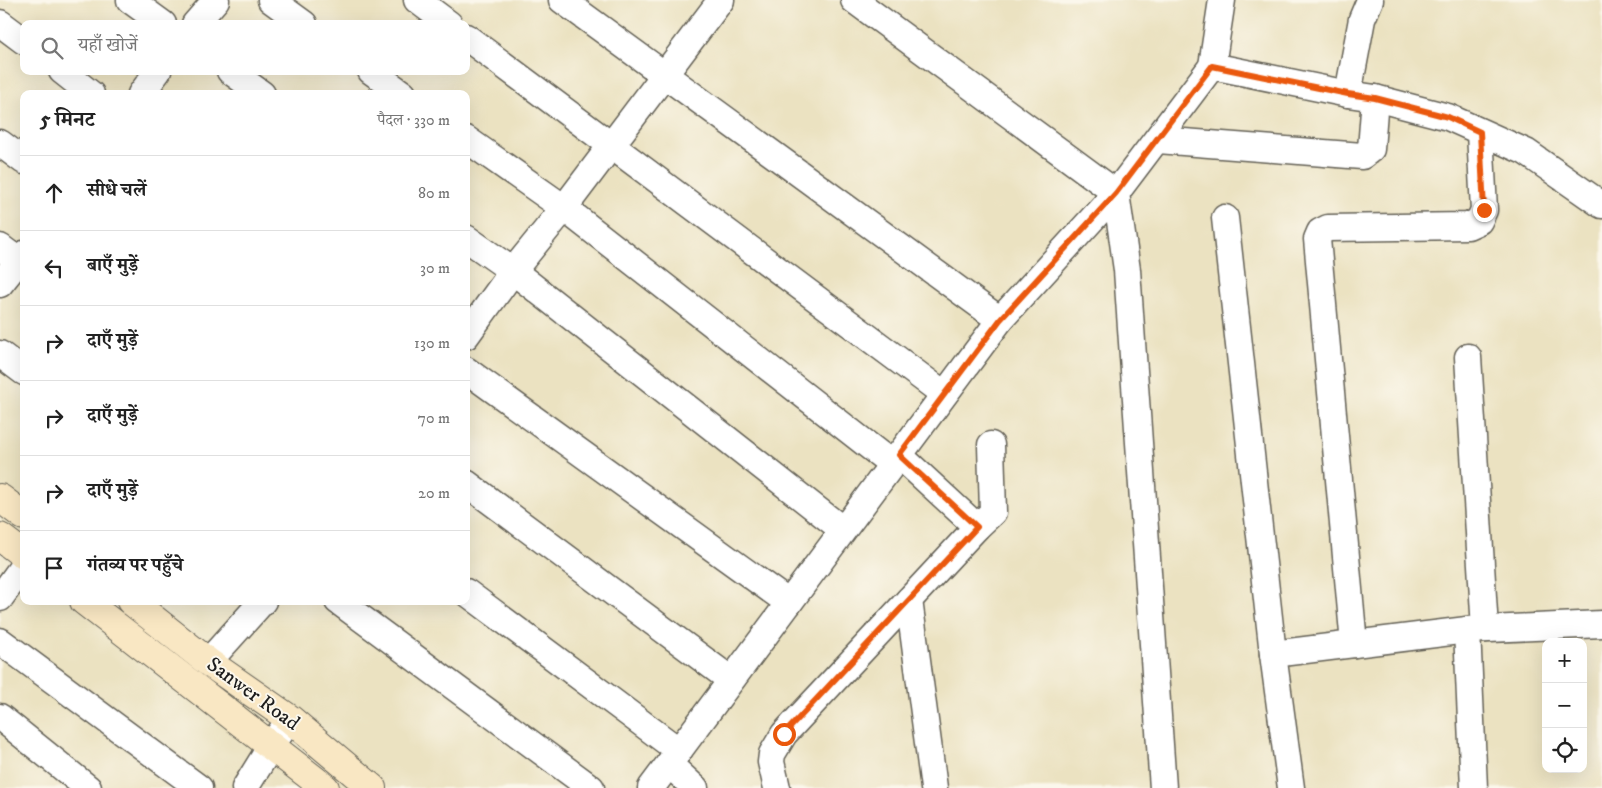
<!DOCTYPE html>
<html lang="hi">
<head>
<meta charset="utf-8">
<style>
	:root { --surface:#fff; --page:#f6f6f6; --text:#222; --muted:#767676; --line:#e0e0e0 }
	body { margin:0; font-family:"IM FELL DW Pica","Noto Serif Devanagari",serif; background:var(--page); color:var(--text) }
	.controls { position:absolute; right:15px; bottom:15px; display:grid; overflow:hidden; border-radius:10px; box-shadow:0 5px 20px #0002 }
	.controls button { width:45px; height:45px; display:grid; place-items:center; padding:0; border:0; border-bottom:1px solid var(--line); background:var(--surface); color:var(--text); font:25px sans-serif }
	.stop { position:absolute; width:15px; height:15px; margin:-11px; border:4px solid #ea580c; border-radius:50%; background:#fff }
	.stop.end { background:#ea580c; border-color:#fff; box-shadow:0 1px 5px #0008 }
	.list { margin:0; padding:0; list-style:none }
	h2 { display:flex; justify-content:space-between; align-items:center; height:65px; margin:0; padding:0 20px; font-size:21px }
	h2 small { font-size:16px; font-weight:400; color:var(--muted) }
	.list li { display:grid; grid-template-columns:32px 1fr auto; gap:15px; align-items:center; box-sizing:border-box; height:75px; padding:0 20px; border-top:1px solid var(--line) }
	.list b { display:block; font-size:19px; white-space:nowrap }
	.list em { font-size:16px; font-style:normal; color:var(--muted) }
	.icon { flex:none; width:28px; height:28px; fill:none; stroke:currentColor; stroke-width:2; stroke-linecap:round; stroke-linejoin:round }
	.map { position:relative; flex:none; width:1602px; height:788px; overflow:hidden }
	.search { position:absolute; background:var(--surface); box-shadow:0 5px 20px #0002; left:20px; top:20px; width:450px; height:55px; display:flex; align-items:center; gap:12px; box-sizing:border-box; padding:0 18px; border-radius:10px; color:var(--muted); font-size:19px }
	.panel { position:absolute; background:var(--surface); box-shadow:0 5px 20px #0002; left:20px; top:90px; width:450px; height:515px; border-radius:10px }
	.map>svg:first-child { display:block }
	.lines { fill:none; stroke-linecap:round; stroke-linejoin:round }
	.street-casing { stroke:#646156; stroke-width:29 }
	.secondary-casing { stroke:#646156; stroke-width:30 }
	.street { stroke:#fff; stroke-width:26 }
	.secondary { stroke:#f9e7c3; stroke-width:28 }
	.route { stroke:#ea580c; stroke-width:6 }
	.labels { text-anchor:middle; dominant-baseline:central; stroke-width:4; stroke-linejoin:round; paint-order:stroke }
	.street-label { font-size:21px; fill:#1c1c1c; stroke:#fbf7ec }
</style>
</head>
<body>
<div class="map">
<svg width="1602" height="788" viewBox="0 0 1602 788">
	<rect width="100%" height="100%" fill="#fbf7ec"/>
	<filter id="ink" filterUnits="userSpaceOnUse"><feTurbulence type="fractalNoise" baseFrequency=".02" numOctaves="2"/><feDisplacementMap in="SourceGraphic" scale="10" xChannelSelector="R" yChannelSelector="G"/><feConvolveMatrix kernelMatrix="1 2 1 2 8 2 1 2 1" color-interpolation-filters="sRGB"/></filter>
	<filter id="wash" filterUnits="userSpaceOnUse"><feTurbulence type="fractalNoise" baseFrequency=".0096" numOctaves="4" result="noise"/><feDisplacementMap in="SourceGraphic" scale="20" xChannelSelector="R" yChannelSelector="G"/><feGaussianBlur stdDeviation="1.12" result="paint"/><feColorMatrix in="noise" values="0 0 0 0 0 0 0 0 0 0 0 0 0 0 0 0 0 1.4 0 .05"/><feComposite in="paint" operator="in"/></filter>
	<g filter="url(#wash)">
		<rect width="100%" height="100%" fill="#ebe2c1"/>
	</g>
	<g filter="url(#ink)">
		<g class="lines">
			<g class="street-casing">
				<g id="street">
					<polyline points="130,0 163,24"/>
					<polyline points="271,0 304,24"/>
					<polyline points="417,0 449,24"/>
					<polyline points="562,0 1000,320"/>
					<polyline points="854,0 1116,193 1127,270 1163,788"/>
					<polyline points="0,23 24,41"/>
					<polyline points="195,24 216,0"/>
					<polyline points="466,37 944,394"/>
					<polyline points="1212,66 1222,0"/>
					<polyline points="62,71 91,94"/>
					<polyline points="230,71 262,94"/>
					<polyline points="371,71 403,94"/>
					<polyline points="141,94 158,71"/>
					<polyline points="1348,94 1362,19 1370,0"/>
					<polyline points="466,139 564,208 892,464"/>
					<polyline points="1158,140 1362,156 1371,149 1375,98"/>
					<polyline points="0,143 24,161"/>
					<polyline points="1225,218 1273,654 1291,788"/>
					<polyline points="466,238 513,271 843,530"/>
					<polyline points="0,247 24,265"/>
					<polyline points="0,284 24,254"/>
					<polyline points="466,336 513,271 564,208 721,0"/>
					<polyline points="0,354 24,372"/>
					<polyline points="1468,357 1485,629"/>
					<polyline points="466,370 789,603"/>
					<polyline points="899,455 977,527"/>
					<polyline points="466,483 731,680"/>
					<polyline points="466,592 679,751"/>
					<polyline points="0,598 24,565"/>
					<polyline points="909,600 934,788"/>
					<polyline points="338,601 591,788"/>
					<polyline points="1467,630 1474,788"/>
					<polyline points="0,641 199,788"/>
					<polyline points="1354,644 1317,239 1320,232 1328,228 1468,226 1479,221 1484,210 1480,132"/>
					<polyline points="1273,654 1467,630 1602,624"/>
					<polyline points="208,662 263,601"/>
					<polyline points="0,717 88,788"/>
					<polyline points="669,764 695,788"/>
					<polyline points="245,788 271,746 290,719"/>
					<polyline points="651,788 1000,320 1116,193 1212,66 1348,94 1375,98 1448,117 1526,152 1602,205"/>
					<polyline points="777,788 771,762 772,754 784,734 977,527 993,512 991,445"/>
				</g>
			</g>
			<g class="secondary-casing">
				<g id="secondary">
					<polyline points="0,498 24,516"/>
					<polyline points="0,537 24,555"/>
					<polyline points="84,601 325,788"/>
					<polyline points="131,601 208,662 290,719 372,788"/>
				</g>
			</g>
			<use href="#street" class="street"/>
			<use href="#secondary" class="secondary"/>
		</g>
	</g>
	<g class="lines" filter="url(#ink)">
		<polyline class="route" points="784,734 977,527 899,455 1000,320 1116,193 1212,66 1348,94 1375,98 1448,117 1480,132 1484,210"/>
	</g>
	<g class="labels">
		<g class="street-label">
			<text transform="translate(253 694) rotate(36)">Sanwer Road</text>
		</g>
	</g>
</svg>
<div class="controls">
<button>+</button>
<button>−</button>
<button><svg class="icon" aria-label="locate" viewBox="0 0 24 24"><circle cx="12" cy="12" r="6"/><path d="M12 2v4M12 18v4M2 12h4M18 12h4"/></svg></button>
</div>
<div class="stop" style="left:784px;top:734px"></div>
<div class="stop end" style="left:1484px;top:210px"></div>
<div class="search"><svg class="icon" aria-label="search" viewBox="0 0 24 24"><circle cx="10" cy="10" r="6"/><path d="M15 15l6 6"/></svg>यहाँ खोजें</div>
<section class="panel">
<h2>5 मिनट<small>पैदल · 330 m</small></h2>
<ul class="list">
<li><svg class="icon" aria-label="ahead" viewBox="0 0 24 24"><path d="M12 20V5M6 11l6-6 6 6"/></svg><div><b>सीधे चलें</b></div><em>80 m</em></li>
<li><svg class="icon" aria-label="left" viewBox="0 0 24 24"><path d="M17 20v-9H6M10 6l-5 5 5 5"/></svg><div><b>बाएँ मुड़ें</b></div><em>30 m</em></li>
<li><svg class="icon" aria-label="right" viewBox="0 0 24 24"><path d="M7 20v-9h11M14 6l5 5-5 5"/></svg><div><b>दाएँ मुड़ें</b></div><em>130 m</em></li>
<li><svg class="icon" aria-label="right" viewBox="0 0 24 24"><path d="M7 20v-9h11M14 6l5 5-5 5"/></svg><div><b>दाएँ मुड़ें</b></div><em>70 m</em></li>
<li><svg class="icon" aria-label="right" viewBox="0 0 24 24"><path d="M7 20v-9h11M14 6l5 5-5 5"/></svg><div><b>दाएँ मुड़ें</b></div><em>20 m</em></li>
<li><svg class="icon" aria-label="arrive" viewBox="0 0 24 24"><path d="M6 21V4h12l-3 4 3 4H6"/></svg><div><b>गंतव्य पर पहुँचे</b></div></li>
</ul>
</section>
</div>
</body>
</html>
